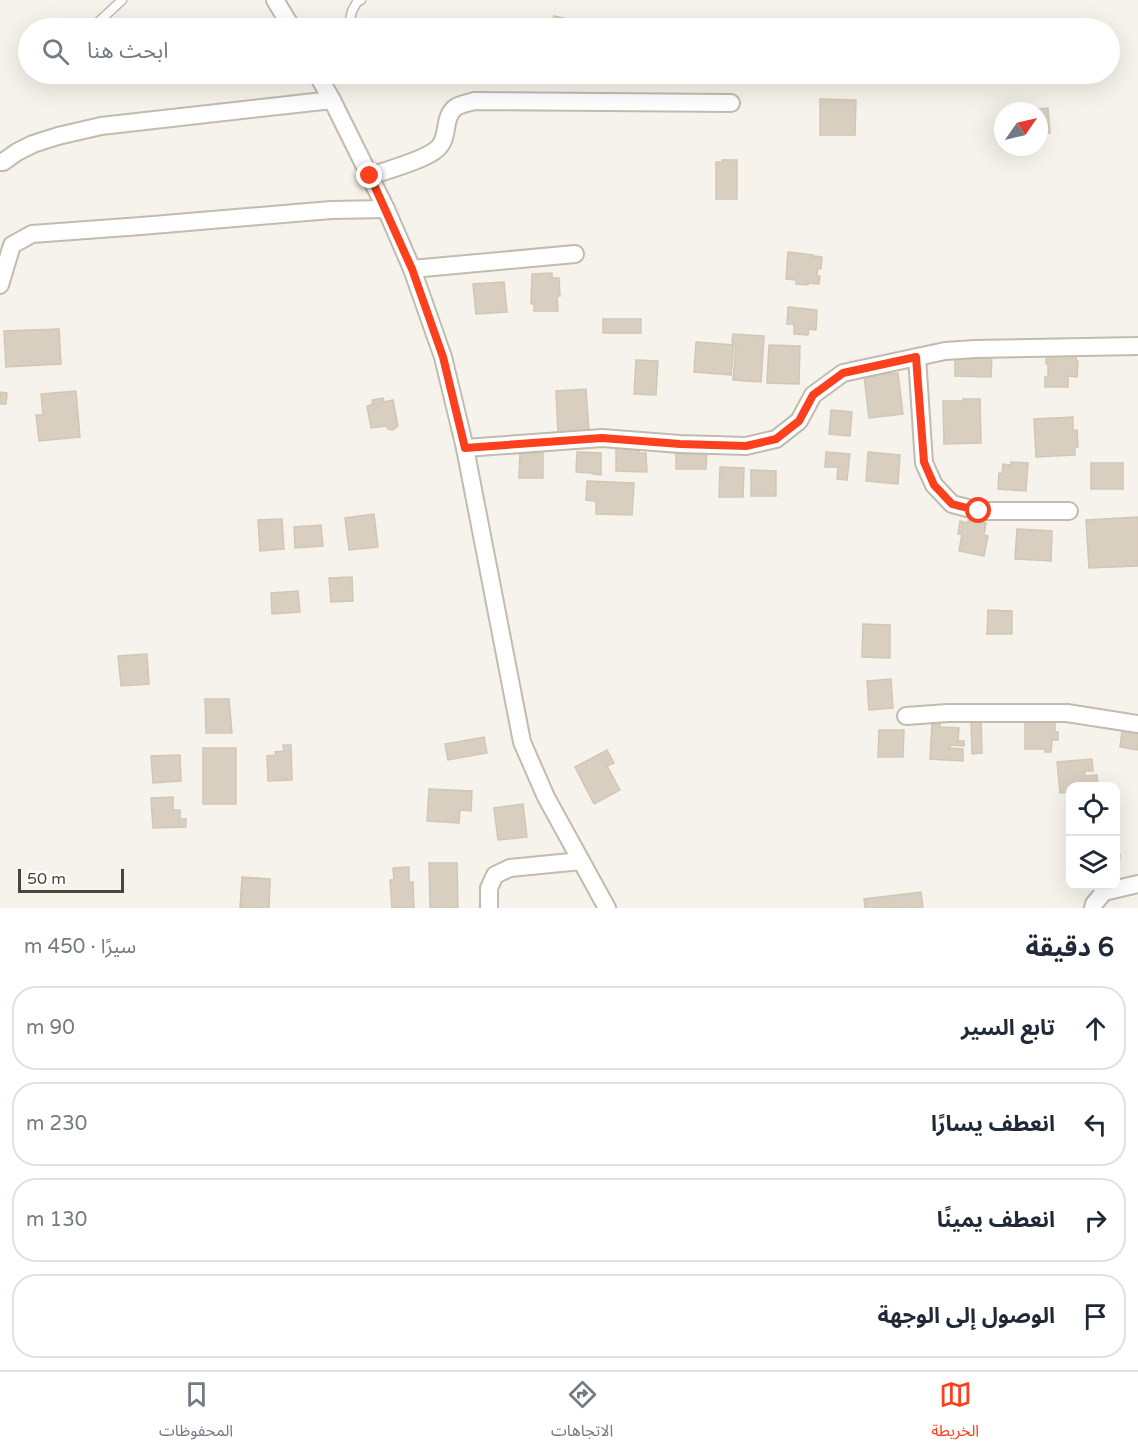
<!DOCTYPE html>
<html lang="ar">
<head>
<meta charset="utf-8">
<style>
	:root { --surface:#fff; --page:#f6f6f7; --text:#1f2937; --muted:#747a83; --line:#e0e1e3; --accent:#fc3f1d }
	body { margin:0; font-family:"Varela Round","Noto Sans Arabic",sans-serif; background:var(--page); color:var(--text); direction:rtl }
	.controls { position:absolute; right:18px; bottom:18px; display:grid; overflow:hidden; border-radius:12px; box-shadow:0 6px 24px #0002 }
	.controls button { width:54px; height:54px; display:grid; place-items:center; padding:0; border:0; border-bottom:2px solid var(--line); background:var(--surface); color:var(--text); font:30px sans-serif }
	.compass { position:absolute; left:994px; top:102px; width:54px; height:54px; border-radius:50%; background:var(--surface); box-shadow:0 6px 24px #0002; rotate:56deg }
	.scale { position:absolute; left:18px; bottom:15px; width:106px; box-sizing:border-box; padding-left:6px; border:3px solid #4b4439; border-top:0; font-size:16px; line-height:21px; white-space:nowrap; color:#4b4439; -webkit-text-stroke:4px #fff; paint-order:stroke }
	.stop { position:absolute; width:18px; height:18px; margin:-14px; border:4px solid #fc3f1d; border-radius:50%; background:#fff }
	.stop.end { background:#fc3f1d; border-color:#fff; box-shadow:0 2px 6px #0008 }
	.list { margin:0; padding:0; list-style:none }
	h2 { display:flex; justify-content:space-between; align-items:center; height:78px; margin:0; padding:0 24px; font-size:26px }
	h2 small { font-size:20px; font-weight:400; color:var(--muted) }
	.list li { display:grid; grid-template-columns:39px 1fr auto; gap:18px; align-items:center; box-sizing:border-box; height:84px; margin:0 12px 12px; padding:0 12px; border:2px solid var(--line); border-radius:24px }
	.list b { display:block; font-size:22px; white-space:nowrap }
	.list em { font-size:20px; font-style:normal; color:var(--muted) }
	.icon { flex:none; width:33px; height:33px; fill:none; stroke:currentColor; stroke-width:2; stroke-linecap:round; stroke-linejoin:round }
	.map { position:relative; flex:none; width:1138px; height:908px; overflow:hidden; direction:ltr }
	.search { position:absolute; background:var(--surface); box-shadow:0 6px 24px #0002; left:18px; right:18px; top:18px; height:66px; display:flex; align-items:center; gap:15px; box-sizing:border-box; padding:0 21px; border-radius:33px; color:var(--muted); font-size:22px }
	.sheet { height:462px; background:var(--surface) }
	nav { display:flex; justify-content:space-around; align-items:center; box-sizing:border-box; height:84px; border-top:2px solid var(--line); background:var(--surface); font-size:16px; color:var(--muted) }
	nav a { display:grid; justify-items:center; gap:3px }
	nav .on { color:var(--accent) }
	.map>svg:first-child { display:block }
	.building { fill:#d8cfc1; stroke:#d3c7b4; stroke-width:1.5 }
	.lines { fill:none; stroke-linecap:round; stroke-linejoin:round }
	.lane-casing { stroke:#c2bbae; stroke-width:11 }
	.street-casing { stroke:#c2bbae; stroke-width:20 }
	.lane { stroke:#fff; stroke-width:8 }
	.street { stroke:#fff; stroke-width:16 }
	.route { stroke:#fc3f1d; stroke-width:8 }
</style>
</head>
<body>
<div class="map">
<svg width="1138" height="908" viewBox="0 0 1138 908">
	<rect width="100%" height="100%" fill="#f6f3ec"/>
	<g class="building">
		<polygon points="554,16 577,21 576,28 550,28"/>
		<polygon points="820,99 856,100 855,135 820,135"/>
		<polygon points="1048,108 1050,133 1039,134 1039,111 1012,111"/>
		<polygon points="722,160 737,160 737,199 716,199 716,162 722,162"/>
		<polygon points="788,252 813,255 813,256 822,257 821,269 818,268 817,276 820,276 819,284 808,283 808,285 796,284 796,280 786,279"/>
		<polygon points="552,273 552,278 559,278 560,296 557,296 558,311 534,311 534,304 531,304 532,274"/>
		<polygon points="504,282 507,312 476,314 473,284"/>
		<polygon points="788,307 817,310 816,330 809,329 808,335 794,334 794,324 787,324"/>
		<rect x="603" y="319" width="38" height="14"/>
		<polygon points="59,329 61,364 6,367 4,331"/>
		<polygon points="733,334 764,336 761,382 733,380 736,344 732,343"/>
		<polygon points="696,342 734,345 731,375 694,372"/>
		<polygon points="769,345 800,346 799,384 767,383"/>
		<polygon points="1046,352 1076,353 1076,361 1078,361 1077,377 1068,376 1068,387 1045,387 1045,377 1048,377 1048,364 1046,364"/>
		<polygon points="955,354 992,354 991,377 955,376"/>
		<polygon points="636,360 658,361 656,395 634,394"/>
		<polygon points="898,373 903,414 869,418 864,376"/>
		<polygon points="586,389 589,431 558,433 556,391"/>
		<polygon points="76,391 80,437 39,441 36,415 43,415 41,394"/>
		<polygon points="0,392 7,393 6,404 0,404"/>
		<polygon points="383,398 384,402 393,400 398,426 393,430 388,429 387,426 371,428 367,406 373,404 372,400"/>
		<polygon points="963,399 980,399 981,443 944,444 943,401 963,401"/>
		<polygon points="831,410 852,412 850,436 829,434"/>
		<polygon points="1073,417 1073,431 1077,430 1078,447 1075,447 1075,455 1036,457 1034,419"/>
		<polygon points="636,442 636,449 639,449 639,453 646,453 647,472 616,471 616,447"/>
		<polygon points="676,447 707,448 706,469 676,469"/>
		<polygon points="577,452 601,453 601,475 593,474 594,473 576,472"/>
		<polygon points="826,452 850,454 847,480 837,479 838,467 825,467"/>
		<polygon points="868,452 900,455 898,484 866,481"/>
		<polygon points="520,453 543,453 543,478 519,478"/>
		<polygon points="1011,462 1028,463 1026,491 998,489 999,473 1002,474 1003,464 1011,465"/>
		<rect x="1091" y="463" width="32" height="26"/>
		<polygon points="720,467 744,468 743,497 719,497"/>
		<polygon points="751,470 776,471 776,496 751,496"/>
		<polygon points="587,481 634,483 632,515 596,514 596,501 586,500"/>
		<polygon points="374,514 378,547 349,550 345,518"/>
		<polygon points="1138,517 1138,566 1089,568 1086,520"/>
		<polygon points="282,519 284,549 260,551 258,520"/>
		<polygon points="968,520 986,523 984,535 988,536 984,556 959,551 962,534 958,534 960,521 968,523"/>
		<polygon points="321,525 323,546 295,548 294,527"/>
		<polygon points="1017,529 1052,531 1051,561 1015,559"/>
		<polygon points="352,577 353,601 331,602 329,578"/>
		<polygon points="298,591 300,612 272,614 271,593"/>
		<polygon points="988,610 1012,611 1012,634 987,634"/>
		<polygon points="863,624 890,625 890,658 862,657"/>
		<polygon points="147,654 149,684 121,686 118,656"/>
		<polygon points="891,679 893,708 869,710 867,681"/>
		<polygon points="205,699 229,699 232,733 206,733"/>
		<polygon points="981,716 982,753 972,754 971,717"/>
		<polygon points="1025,718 1039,721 1039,722 1055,721 1055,732 1058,732 1058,740 1052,740 1051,752 1045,752 1045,749 1025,749"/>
		<polygon points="932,723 940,724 940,727 959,728 958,741 964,741 964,746 950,745 950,748 963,749 963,761 930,759"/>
		<polygon points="879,730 904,730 903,757 878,757"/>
		<polygon points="1122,731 1138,733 1138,750 1120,747"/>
		<polygon points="484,737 487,753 448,760 445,744"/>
		<polygon points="283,745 291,745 292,780 268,781 267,756 276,755 275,752 284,751"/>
		<rect x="203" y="748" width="33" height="56"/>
		<polygon points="607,750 614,763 607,766 620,790 594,804 575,767"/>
		<polygon points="180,755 181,781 153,783 151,756"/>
		<polygon points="1092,759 1093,771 1085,771 1085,776 1097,775 1098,786 1070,786 1070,792 1060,793 1057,762"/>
		<polygon points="429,789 472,791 471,811 460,810 459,823 427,821"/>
		<polygon points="173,797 173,810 180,810 180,819 186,819 186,827 153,828 151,798"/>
		<polygon points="523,804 527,837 498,840 494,808"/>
		<polygon points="1116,855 1120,855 1118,878 1116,878"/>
		<polygon points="429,863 457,863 458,908 430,908"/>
		<polygon points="409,867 409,882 413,882 414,908 392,908 390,880 394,880 393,868"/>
		<polygon points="242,877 270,879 268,908 240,908"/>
		<polygon points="242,878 270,879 269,908 241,908"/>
		<polygon points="921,892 923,908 865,908 864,899"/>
	</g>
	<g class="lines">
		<g class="lane-casing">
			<g id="lane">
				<polyline points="92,28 122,0"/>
				<polyline points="348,28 352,11 357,2 361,0"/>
			</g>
		</g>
		<g class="street-casing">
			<g id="street">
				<polyline points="275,0 292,28"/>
				<polyline points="317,74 332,100 386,209 412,269 443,357 465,448 522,742 546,797 607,908"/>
				<polyline points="0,162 3,162 17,152 33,144 58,136 101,126 332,100"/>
				<path d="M 370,176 C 385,171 428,159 438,148 C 450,137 442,117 456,107 C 461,104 469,103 474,101 L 731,103"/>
				<polyline points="412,269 575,254"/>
				<polyline points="0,285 12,245 32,234 141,226 331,210 386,209"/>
				<polyline points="917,357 924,463 934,485 952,504 979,511 1069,511"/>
				<polyline points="465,448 602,438 680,444 746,446 776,439 799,421 813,395 843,373 945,351 975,349 1138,346"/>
				<polyline points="906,716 948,713 1067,713 1138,724"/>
				<polyline points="489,908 489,888 495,875 510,868 581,861"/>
				<polyline points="1093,908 1094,904 1104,892 1138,884"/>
			</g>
		</g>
		<use href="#lane" class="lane"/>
		<use href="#street" class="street"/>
	</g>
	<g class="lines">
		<polyline class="route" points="370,176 412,269 443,357 465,448 602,438 680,444 746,446 776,439 799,421 813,395 843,373 916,357 924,462 934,485 952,504 979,511"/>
	</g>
</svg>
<div class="controls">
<button><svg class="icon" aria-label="locate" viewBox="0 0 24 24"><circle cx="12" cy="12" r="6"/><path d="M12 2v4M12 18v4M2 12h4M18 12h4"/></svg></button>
<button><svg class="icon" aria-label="layers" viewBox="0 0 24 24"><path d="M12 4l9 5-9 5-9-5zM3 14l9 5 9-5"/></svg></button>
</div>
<svg class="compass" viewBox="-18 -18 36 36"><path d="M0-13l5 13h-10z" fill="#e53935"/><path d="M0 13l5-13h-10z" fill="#747a83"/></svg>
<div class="scale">50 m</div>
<div class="stop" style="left:979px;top:511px"></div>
<div class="stop end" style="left:370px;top:176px"></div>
<div class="search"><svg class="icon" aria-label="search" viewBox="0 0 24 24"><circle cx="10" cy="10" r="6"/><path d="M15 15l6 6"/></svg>ابحث هنا</div>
</div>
<section class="sheet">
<h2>6 دقيقة<small>سيرًا · 450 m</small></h2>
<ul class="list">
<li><svg class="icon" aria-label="ahead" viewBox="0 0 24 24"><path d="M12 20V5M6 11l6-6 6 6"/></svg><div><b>تابع السير</b></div><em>90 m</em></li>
<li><svg class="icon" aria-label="left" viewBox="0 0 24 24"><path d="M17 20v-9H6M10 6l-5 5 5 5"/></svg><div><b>انعطف يسارًا</b></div><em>230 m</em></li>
<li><svg class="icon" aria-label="right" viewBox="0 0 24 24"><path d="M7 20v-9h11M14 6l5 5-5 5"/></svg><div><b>انعطف يمينًا</b></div><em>130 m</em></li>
<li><svg class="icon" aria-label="arrive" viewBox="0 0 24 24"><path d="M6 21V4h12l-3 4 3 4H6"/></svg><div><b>الوصول إلى الوجهة</b></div></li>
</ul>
</section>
<nav>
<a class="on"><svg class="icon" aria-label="map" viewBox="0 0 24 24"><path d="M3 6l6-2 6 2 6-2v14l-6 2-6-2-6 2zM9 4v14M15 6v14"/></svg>الخريطة</a>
<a><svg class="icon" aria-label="directions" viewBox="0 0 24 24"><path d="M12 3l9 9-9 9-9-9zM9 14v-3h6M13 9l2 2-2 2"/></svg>الاتجاهات</a>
<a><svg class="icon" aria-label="saved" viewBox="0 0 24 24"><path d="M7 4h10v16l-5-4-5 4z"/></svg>المحفوظات</a>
</nav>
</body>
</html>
